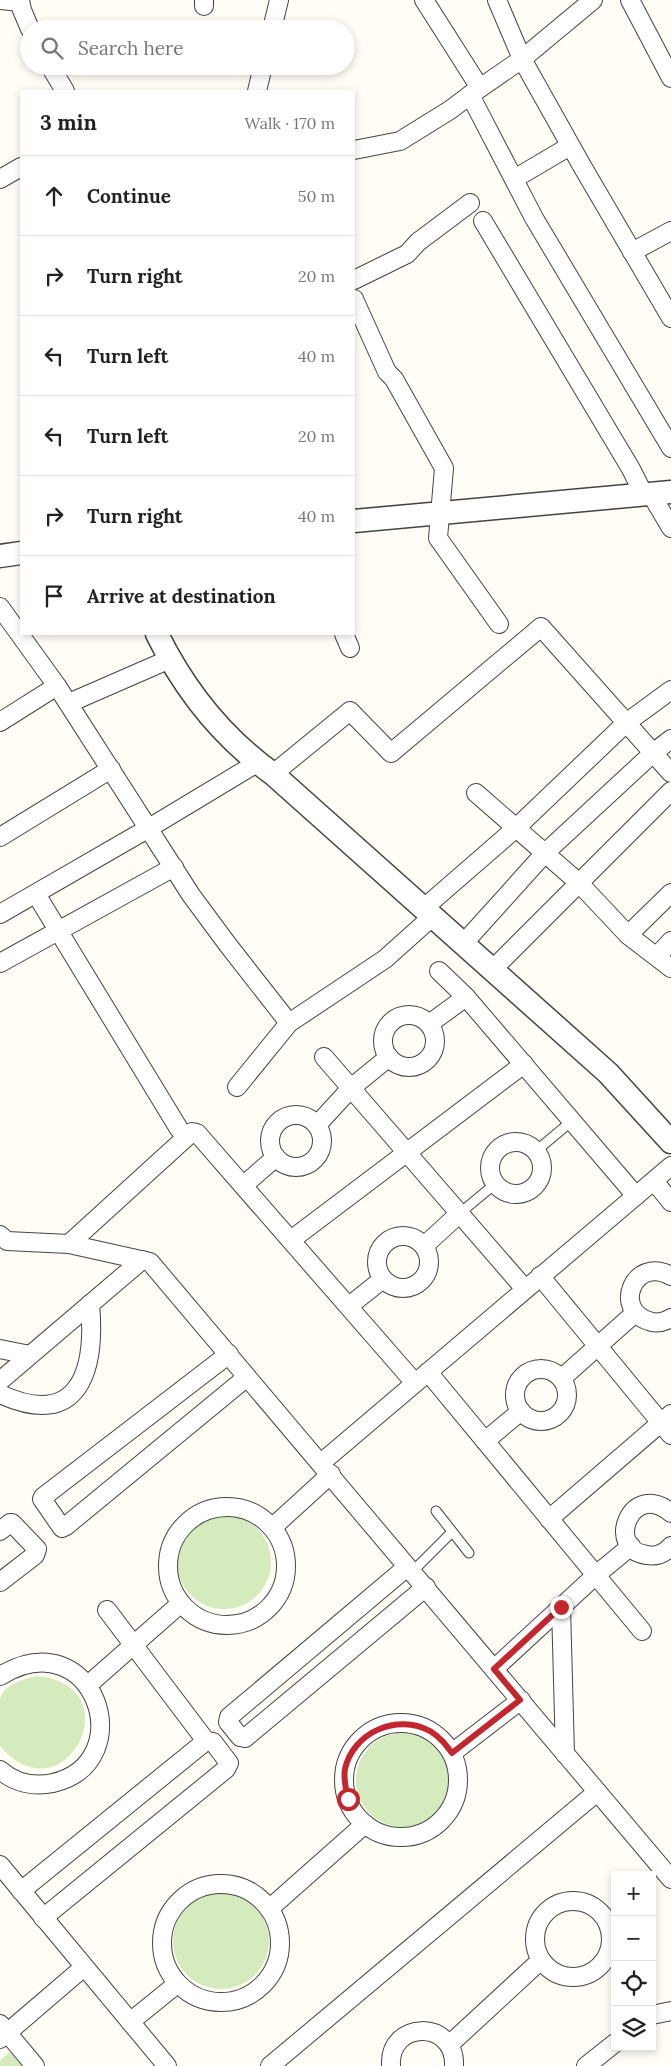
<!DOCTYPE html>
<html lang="en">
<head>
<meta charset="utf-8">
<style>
	:root { --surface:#fff; --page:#f2f2f2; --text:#222; --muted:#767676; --line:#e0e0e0 }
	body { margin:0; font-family:Lora,serif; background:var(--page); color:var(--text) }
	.controls { position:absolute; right:15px; bottom:15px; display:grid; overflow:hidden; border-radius:0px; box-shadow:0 2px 8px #0003 }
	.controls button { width:45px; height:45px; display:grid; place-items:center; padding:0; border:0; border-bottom:1px solid var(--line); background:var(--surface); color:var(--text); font:25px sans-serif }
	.stop { position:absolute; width:15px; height:15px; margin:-11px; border:4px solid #c4262e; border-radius:50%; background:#fff }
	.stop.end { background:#c4262e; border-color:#fff; box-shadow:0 1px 5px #0008 }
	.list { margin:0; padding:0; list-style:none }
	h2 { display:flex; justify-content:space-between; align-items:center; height:65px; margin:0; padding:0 20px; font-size:21px }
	h2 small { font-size:16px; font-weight:400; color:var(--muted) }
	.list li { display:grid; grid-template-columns:32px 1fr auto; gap:15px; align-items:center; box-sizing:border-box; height:80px; padding:0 20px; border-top:1px solid var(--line) }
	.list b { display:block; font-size:19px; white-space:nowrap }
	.list em { font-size:16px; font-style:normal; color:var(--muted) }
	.icon { flex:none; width:28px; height:28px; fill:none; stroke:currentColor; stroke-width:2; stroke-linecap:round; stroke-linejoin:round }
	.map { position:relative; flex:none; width:671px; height:2066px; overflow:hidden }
	.search { position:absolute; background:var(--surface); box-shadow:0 2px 8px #0003; left:20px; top:20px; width:335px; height:55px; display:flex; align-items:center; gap:12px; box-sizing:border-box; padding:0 18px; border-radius:28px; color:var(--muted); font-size:19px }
	.panel { position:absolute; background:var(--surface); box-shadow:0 2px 8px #0003; left:20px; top:90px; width:335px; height:545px; border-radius:0px }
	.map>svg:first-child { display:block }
	.green { fill:#d5ebbd }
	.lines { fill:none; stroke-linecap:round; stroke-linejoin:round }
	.service-casing { stroke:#444; stroke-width:11 }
	.minor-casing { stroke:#444; stroke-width:20 }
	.tertiary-casing { stroke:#444; stroke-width:25 }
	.service { stroke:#fff; stroke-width:9 }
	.minor { stroke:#fff; stroke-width:18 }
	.tertiary { stroke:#fff; stroke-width:22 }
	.route { stroke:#c4262e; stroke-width:6 }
</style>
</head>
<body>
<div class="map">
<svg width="671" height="2066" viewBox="0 0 671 2066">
	<rect width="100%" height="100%" fill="#fffdf5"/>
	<g class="green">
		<circle cx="224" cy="1562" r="47"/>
		<path d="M 37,1676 C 135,1686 63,1821 0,1746 C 0,1736 0,1705 0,1698 C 5,1684 24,1679 37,1676 Z"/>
		<circle cx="403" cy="1780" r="47"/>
		<circle cx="221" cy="1941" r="48"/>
		<polygon points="10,2052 22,2066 0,2066 0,2060"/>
	</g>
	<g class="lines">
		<g class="service-casing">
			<g id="service">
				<polyline points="536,1151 573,1120"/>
				<polyline points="460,1213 495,1184"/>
				<polyline points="436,1511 469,1553"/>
				<polyline points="412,1572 452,1532"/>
			</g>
		</g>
		<g class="minor-casing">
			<g id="minor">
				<polyline points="0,0 20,2"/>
				<polyline points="20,0 22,10 30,29"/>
				<polyline points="204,0 204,6"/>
				<polyline points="424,0 480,88"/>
				<polyline points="497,0 522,59 582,166 671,318"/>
				<polyline points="593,0 522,59 470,95 534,218 671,448"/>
				<polyline points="630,0 671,78"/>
				<polyline points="272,29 279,0"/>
				<polyline points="50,66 65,91"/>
				<polyline points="257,91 263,66"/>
				<polyline points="354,150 400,141 450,110 470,95"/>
				<polyline points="0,179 21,167"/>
				<polyline points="514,179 570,146"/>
				<polyline points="483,221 631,469 644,495"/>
				<polyline points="632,252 671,231"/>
				<polyline points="354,280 407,254 418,242 470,203"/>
				<polyline points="354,299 387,372 394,379 444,468 438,538 499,624"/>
				<polyline points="651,494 671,528"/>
				<polyline points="0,607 57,686 191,895 228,945 289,1023 385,959 433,916"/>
				<polyline points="344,634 350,648"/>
				<polyline points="69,703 170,659"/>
				<polyline points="0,722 57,686"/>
				<polyline points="273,774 350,711 391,753 541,627 671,773"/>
				<polyline points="476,793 578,882 628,935 671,968"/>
				<polyline points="0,837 111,769"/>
				<polyline points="36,894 179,1129"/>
				<polyline points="424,908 516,828 626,723 671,690"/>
				<polyline points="0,914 149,828 257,763"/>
				<polyline points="628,935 671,893"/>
				<polyline points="463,944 545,853 653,753 671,739"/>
				<polyline points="657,956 671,941"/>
				<polyline points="0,963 174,867"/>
				<polyline points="492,970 671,791"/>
				<polyline points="439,971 466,997 636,1196"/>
				<circle cx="409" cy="1041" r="26"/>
				<polyline points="429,1024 466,997"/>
				<polyline points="324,1057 525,1289"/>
				<polyline points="237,1087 289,1023"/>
				<circle cx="296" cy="1141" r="26"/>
				<polyline points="317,1125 351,1088 389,1057"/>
				<circle cx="516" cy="1168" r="26"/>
				<polyline points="654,1181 671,1202"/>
				<polyline points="244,1185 276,1157"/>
				<polyline points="0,1235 7,1241 69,1244 150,1262 671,1879"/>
				<circle cx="403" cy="1262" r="26"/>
				<polyline points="291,1240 524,1064"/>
				<polyline points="69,1244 192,1132 197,1133 415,1383"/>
				<polyline points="424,1246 460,1213"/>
				<polyline points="540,1276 671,1435"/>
				<path d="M 671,1276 C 634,1255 612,1310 649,1321 C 656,1324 664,1322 671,1318"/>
				<polyline points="349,1306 383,1279"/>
				<polyline points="0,1349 30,1355"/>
				<polyline points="229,1354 43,1497 42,1499 62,1528 66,1526 247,1377"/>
				<circle cx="541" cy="1395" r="26"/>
				<polyline points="428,1372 642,1631"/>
				<polyline points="562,1378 635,1313"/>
				<polyline points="0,1381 142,1260"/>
				<path d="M 0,1394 C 80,1431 96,1369 90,1304"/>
				<polyline points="485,1441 521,1411"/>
				<polyline points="321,1463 671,1166"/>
				<circle cx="227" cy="1566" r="59"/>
				<path d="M 671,1513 C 631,1479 604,1550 647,1555 C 657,1557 665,1553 671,1546"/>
				<polyline points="549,1519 671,1414"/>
				<polyline points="273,1527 331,1474"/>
				<polyline points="0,1531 10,1523 12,1523 37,1549 35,1555 0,1582"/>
				<polyline points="407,1567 229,1717 228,1722 240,1737 245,1738 426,1587"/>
				<polyline points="561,1607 565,1754"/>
				<polyline points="494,1669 596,1575 631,1546"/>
				<path d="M 0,1676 C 94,1619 142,1762 53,1783 C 34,1787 15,1783 0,1770"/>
				<polyline points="88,1685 180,1604"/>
				<circle cx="401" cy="1780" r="57"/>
				<polyline points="452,1753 521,1700"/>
				<polyline points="0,1865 167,2066"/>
				<circle cx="221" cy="1943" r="59"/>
				<polyline points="21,1891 206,1741"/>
				<circle cx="573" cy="1939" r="38"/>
				<polyline points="269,1909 365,1824"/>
				<polyline points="43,1918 226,1769 229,1763 213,1742 206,1741 107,1610"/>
				<polyline points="652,2015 671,2011"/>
				<polyline points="130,2022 177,1984"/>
				<polyline points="0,2024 35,2066"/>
				<polyline points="0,2039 84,1967"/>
				<polyline points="449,2045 541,1960"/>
				<polyline points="270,2066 597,1792"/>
				<path d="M 391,2066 C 388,2020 456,2019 454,2066"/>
				<polyline points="586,2066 615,2043"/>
			</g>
		</g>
		<g class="tertiary-casing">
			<g id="tertiary">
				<polyline points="354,521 671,492"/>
				<polyline points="0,556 21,553"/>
				<path d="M 157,634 C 184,689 223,738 273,774 L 608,1073 L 671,1142"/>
			</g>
		</g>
		<use href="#service" class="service"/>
		<use href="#minor" class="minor"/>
		<use href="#tertiary" class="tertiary"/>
	</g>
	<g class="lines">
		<path class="route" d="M 348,1799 C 346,1789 343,1779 345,1769 C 353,1732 398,1713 430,1731 C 440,1737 446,1745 452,1753 L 520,1700 L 494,1669 L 561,1607"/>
	</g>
</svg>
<div class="controls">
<button>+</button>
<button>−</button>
<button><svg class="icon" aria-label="locate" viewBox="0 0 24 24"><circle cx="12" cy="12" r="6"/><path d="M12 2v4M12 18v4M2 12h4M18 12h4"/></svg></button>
<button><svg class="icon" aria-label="layers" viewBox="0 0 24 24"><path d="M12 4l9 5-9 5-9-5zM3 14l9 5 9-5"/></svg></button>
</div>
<div class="stop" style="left:348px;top:1799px"></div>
<div class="stop end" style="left:561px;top:1607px"></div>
<div class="search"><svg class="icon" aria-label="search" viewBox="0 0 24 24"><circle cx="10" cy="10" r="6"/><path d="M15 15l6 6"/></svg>Search here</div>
<section class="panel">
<h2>3 min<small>Walk · 170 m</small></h2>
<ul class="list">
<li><svg class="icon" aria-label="ahead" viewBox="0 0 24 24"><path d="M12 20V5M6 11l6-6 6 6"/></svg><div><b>Continue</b></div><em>50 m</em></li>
<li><svg class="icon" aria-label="right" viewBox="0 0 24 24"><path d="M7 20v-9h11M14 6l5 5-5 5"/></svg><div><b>Turn right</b></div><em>20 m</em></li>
<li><svg class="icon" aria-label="left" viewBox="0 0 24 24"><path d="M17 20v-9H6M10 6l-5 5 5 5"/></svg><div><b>Turn left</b></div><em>40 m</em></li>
<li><svg class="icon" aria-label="left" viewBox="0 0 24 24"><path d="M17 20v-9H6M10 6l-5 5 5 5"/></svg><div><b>Turn left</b></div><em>20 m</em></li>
<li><svg class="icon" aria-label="right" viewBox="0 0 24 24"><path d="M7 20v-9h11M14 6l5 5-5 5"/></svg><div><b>Turn right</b></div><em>40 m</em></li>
<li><svg class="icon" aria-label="arrive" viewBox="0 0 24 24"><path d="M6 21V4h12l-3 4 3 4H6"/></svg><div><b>Arrive at destination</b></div></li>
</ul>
</section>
</div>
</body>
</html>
